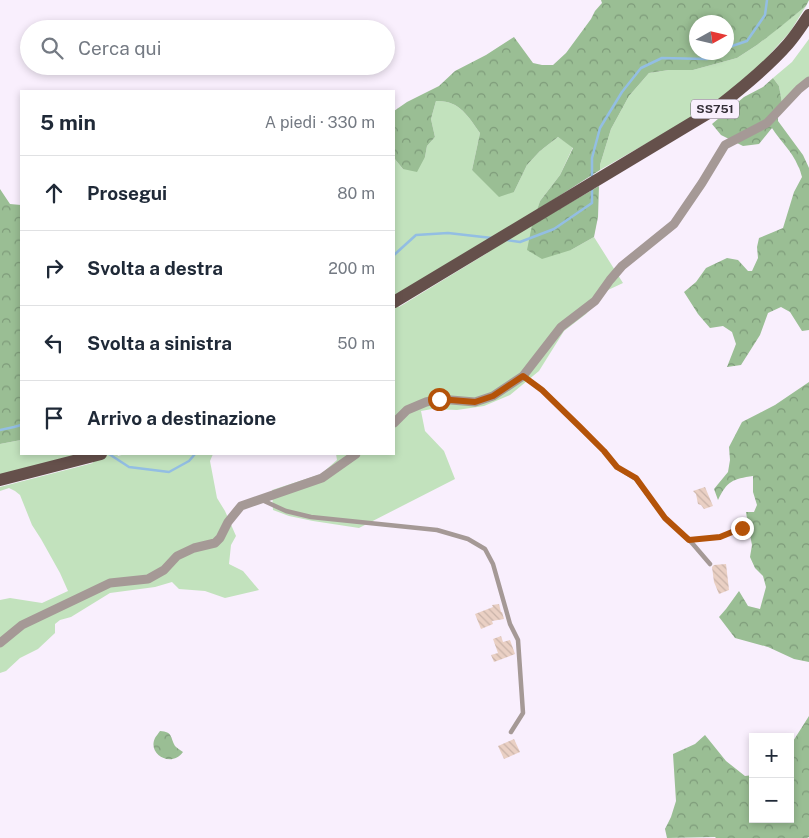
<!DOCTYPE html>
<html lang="it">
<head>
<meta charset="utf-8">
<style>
	:root { --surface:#fff; --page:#f2f2f3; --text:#1f2937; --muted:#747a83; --line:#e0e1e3 }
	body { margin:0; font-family:"Public Sans",sans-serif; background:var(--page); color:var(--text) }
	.controls { position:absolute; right:15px; bottom:15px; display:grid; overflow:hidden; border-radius:0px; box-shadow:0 2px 8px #0003 }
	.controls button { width:45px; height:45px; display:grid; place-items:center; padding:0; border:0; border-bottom:1px solid var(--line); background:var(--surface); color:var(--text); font:25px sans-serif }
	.compass { position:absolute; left:689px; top:15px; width:45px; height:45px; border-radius:50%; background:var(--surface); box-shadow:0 2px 8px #0003; rotate:82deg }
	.stop { position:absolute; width:15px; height:15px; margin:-11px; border:4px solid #b45309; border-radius:50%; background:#fff }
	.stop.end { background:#b45309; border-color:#fff; box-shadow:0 1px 5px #0008 }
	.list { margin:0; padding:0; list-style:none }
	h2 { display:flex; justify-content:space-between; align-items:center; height:65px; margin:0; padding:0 20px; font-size:21px }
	h2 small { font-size:16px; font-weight:400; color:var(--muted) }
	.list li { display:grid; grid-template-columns:32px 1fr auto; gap:15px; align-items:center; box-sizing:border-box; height:75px; padding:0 20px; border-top:1px solid var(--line) }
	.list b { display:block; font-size:19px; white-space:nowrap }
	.list em { font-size:16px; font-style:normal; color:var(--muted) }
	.icon { flex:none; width:28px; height:28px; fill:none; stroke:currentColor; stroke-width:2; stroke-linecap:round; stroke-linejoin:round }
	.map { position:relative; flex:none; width:809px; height:838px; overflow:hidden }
	.search { position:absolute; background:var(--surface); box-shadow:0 2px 8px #0003; left:20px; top:20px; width:375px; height:55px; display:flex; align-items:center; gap:12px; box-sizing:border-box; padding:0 18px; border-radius:28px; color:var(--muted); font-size:19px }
	.panel { position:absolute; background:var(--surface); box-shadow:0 2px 8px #0003; left:20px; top:90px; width:375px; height:365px; border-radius:0px }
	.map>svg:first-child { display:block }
	.green { fill:#c2e2bd }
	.forest { fill:url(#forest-crowns); fill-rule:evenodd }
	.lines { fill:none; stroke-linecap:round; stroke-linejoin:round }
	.stream { stroke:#93bee3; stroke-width:2.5 }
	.building { fill:url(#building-back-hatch) }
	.path { stroke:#aea6b2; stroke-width:1; stroke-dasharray:1 4; stroke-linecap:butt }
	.lane { stroke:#a59996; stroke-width:4.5 }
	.street { stroke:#a59996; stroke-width:9 }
	.primary { stroke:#65504b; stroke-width:12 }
	.route { stroke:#b45309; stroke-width:6 }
	.labels { text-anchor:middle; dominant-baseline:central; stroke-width:4; stroke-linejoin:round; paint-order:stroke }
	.shield { fill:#f9effd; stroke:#706973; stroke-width:1 }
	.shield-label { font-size:12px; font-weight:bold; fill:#352f38 }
</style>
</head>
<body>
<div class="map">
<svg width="809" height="838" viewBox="0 0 809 838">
	<defs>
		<pattern id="forest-crowns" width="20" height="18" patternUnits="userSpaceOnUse" patternTransform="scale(1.25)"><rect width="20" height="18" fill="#9abe94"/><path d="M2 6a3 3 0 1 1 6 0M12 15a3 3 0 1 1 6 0" fill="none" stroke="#7e9b7a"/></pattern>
		<pattern id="building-back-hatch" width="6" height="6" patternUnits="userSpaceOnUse" patternTransform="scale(1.25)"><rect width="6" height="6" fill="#ead0c4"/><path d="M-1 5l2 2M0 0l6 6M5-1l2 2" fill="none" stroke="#c9b3a9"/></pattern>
	</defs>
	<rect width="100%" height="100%" fill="#f9effd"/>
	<g class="green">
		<polygon points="806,6 790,32 762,63 712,106 600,170 600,165 611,129 629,96 649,73 669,70 693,70 737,58 757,45"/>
		<polygon points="809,39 809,79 782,103 779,86 773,78 792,62"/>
		<path d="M 436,101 C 459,100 468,116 480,133 L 472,170 L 514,192 L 527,165 L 540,151 L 558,137 L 573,147 L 560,175 L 540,201 L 531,230 L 571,250 L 594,237 L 623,283 L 608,290 L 586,314 L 564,331 L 539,371 L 510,395 L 484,406 L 457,410 L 432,409 L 421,411 L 425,431 L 444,451 L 455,479 L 359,528 L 313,521 L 289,516 L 273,510 L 272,490 L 321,474 L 337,460 L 336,454 L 394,454 L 394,298 L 399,307 L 489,252 L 394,296 L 394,158 L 403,169 L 425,157 L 427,146 L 435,137 L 431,119 Z"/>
		<polygon points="21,440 21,454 83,454 0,475 0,444"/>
		<polygon points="91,454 117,454 118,456 125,454 213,454 210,461 217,498 225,511 236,536 231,545 229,564 243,571 259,590 225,598 205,591 179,589 172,582 155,587 110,593 71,617 60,620 55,624 55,633 38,649 20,658 6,671 0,673 0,600 10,598 42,603 68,591 60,573 41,539 32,525 20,495 15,491 9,488 0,491 0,487 93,463"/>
	</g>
	<g class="forest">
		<path d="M 601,0 L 809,0 L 806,6 L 779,28 L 757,45 L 737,58 L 693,70 L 669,70 L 649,73 L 629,96 L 611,129 L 600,165 L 600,170 L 537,210 L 540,201 L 560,175 L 573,148 L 558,137 L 540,151 L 527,165 L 514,192 L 499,197 L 472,170 L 480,133 C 468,116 459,100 436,101 L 431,119 L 435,137 L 427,146 L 425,157 L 417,172 L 403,169 L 394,158 L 394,111 L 407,102 L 439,86 L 455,71 L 486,55 L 514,37 L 533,63 L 542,65 L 553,65 L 566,53 L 591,19 L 595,11 L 602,3 ZM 696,22 L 726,22 L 726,52 L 696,52 Z"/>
		<path d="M 773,78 L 779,86 L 782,103 L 777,109 L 778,121 L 803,155 L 809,168 L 809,330 L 802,331 L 790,312 L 781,307 L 768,313 L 760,335 L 741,365 L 727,367 L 736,344 L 732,332 L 723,326 L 710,328 L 698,314 L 684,292 L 696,282 L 706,268 L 727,258 L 738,260 L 748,271 L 752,271 L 758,258 L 757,247 L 759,238 L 783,228 L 794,192 L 802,177 C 801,174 800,169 798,166 C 792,151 780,141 772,128 L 759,144 L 743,146 L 721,135 L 712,124 L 744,97 L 763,87 Z"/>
		<polygon points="599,186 598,217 594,237 571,250 542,259 527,250 532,225"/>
		<polygon points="0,189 10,204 21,205 21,440 0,444"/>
		<path d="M 809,382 L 809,662 L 794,659 L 768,647 L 735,638 L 719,617 L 726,609 L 739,591 L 748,606 L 760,609 L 766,587 L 763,576 L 755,568 L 750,557 L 752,545 L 748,525 L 746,512 L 754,512 L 757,505 L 753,492 L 753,476 C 733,479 727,481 718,500 L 714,489 L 728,472 L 730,460 L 729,447 L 742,422 L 775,405 Z"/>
		<polygon points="809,716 809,837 807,838 716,838 715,837 667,838 665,829 671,817 676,801 673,754 695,744 705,735 726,761 745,776 753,775 753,819 790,819 790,746"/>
		<path d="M 160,731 C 173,732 170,737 175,746 C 177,748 180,750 183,752 C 172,768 147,755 155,738 C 156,736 158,734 160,731 Z"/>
	</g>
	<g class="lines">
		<g class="stream">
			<polyline points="726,48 747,41 765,15 767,0"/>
			<polyline points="592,178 592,158 600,128 622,92 641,68 662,58 707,59 715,52"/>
			<polyline points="507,240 520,242 554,229 592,203 592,189"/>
			<polyline points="394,255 416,235 448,233 492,238"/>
			<polyline points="0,430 14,427 21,425"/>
			<polyline points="109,454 129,467 169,472 189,461 195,454"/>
		</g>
	</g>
	<g class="building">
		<polygon points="705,487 713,506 704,509 701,505 698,504 696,494 693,491"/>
		<polygon points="726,564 729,590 719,594 714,582 712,567 714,565"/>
		<polygon points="499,604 501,612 502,612 504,619 492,621 493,624 481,629 475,614 493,607 492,605"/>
		<polygon points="501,636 503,642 510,640 515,654 494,662 491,655 498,653 493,639"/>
		<polygon points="514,739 520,752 504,759 498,746"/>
	</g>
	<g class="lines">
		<polyline class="path" points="697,540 720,537 742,529"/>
		<g class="lane">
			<polyline points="523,376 542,390 580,427 604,451 617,467 636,479 665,518 692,543 710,564"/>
			<polyline points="262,500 286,511 311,517 437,530 468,539 485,549 493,564 510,624 518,640 523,713 511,732"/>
		</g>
		<g class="street">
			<polyline points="394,423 407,410 426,402 439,399 475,402 493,396 523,376 561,327 595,301 610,280 622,266 674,224 702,183 725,145 767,123 799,89 809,81"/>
			<polyline points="0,643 22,625 110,583 148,579 164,570 177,556 194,548 215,543 220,538 228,522 241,506 322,478 356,454"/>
		</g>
		<g class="primary">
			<path d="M 394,302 L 715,109 C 741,89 767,68 788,44 C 796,35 802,25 809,15"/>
			<polyline points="0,480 101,454"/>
		</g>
	</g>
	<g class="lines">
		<polyline class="route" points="439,399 475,402 493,396 523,376 542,390 580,427 604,451 617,467 636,478 665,518 689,540 720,537 742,528"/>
	</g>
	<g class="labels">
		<rect class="shield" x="691" y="99.5" width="48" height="19" rx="4"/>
		<g class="shield-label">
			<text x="715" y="109">SS751</text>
		</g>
	</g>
</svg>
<div class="controls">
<button>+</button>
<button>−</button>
</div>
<svg class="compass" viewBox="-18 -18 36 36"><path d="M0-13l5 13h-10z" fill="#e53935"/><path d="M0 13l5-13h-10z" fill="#747a83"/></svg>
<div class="stop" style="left:439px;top:399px"></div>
<div class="stop end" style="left:742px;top:528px"></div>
<div class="search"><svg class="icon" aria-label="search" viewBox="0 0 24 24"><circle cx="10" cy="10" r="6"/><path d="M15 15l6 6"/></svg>Cerca qui</div>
<section class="panel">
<h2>5 min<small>A piedi · 330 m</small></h2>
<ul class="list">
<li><svg class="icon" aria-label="ahead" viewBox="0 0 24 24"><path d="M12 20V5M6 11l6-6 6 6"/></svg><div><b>Prosegui</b></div><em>80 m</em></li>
<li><svg class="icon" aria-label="right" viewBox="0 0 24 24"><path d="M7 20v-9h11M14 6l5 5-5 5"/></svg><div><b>Svolta a destra</b></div><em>200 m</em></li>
<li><svg class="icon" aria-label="left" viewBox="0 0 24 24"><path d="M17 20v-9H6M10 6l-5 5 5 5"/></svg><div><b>Svolta a sinistra</b></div><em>50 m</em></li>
<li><svg class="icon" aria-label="arrive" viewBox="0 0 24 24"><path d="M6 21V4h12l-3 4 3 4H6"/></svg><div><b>Arrivo a destinazione</b></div></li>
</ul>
</section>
</div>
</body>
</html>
